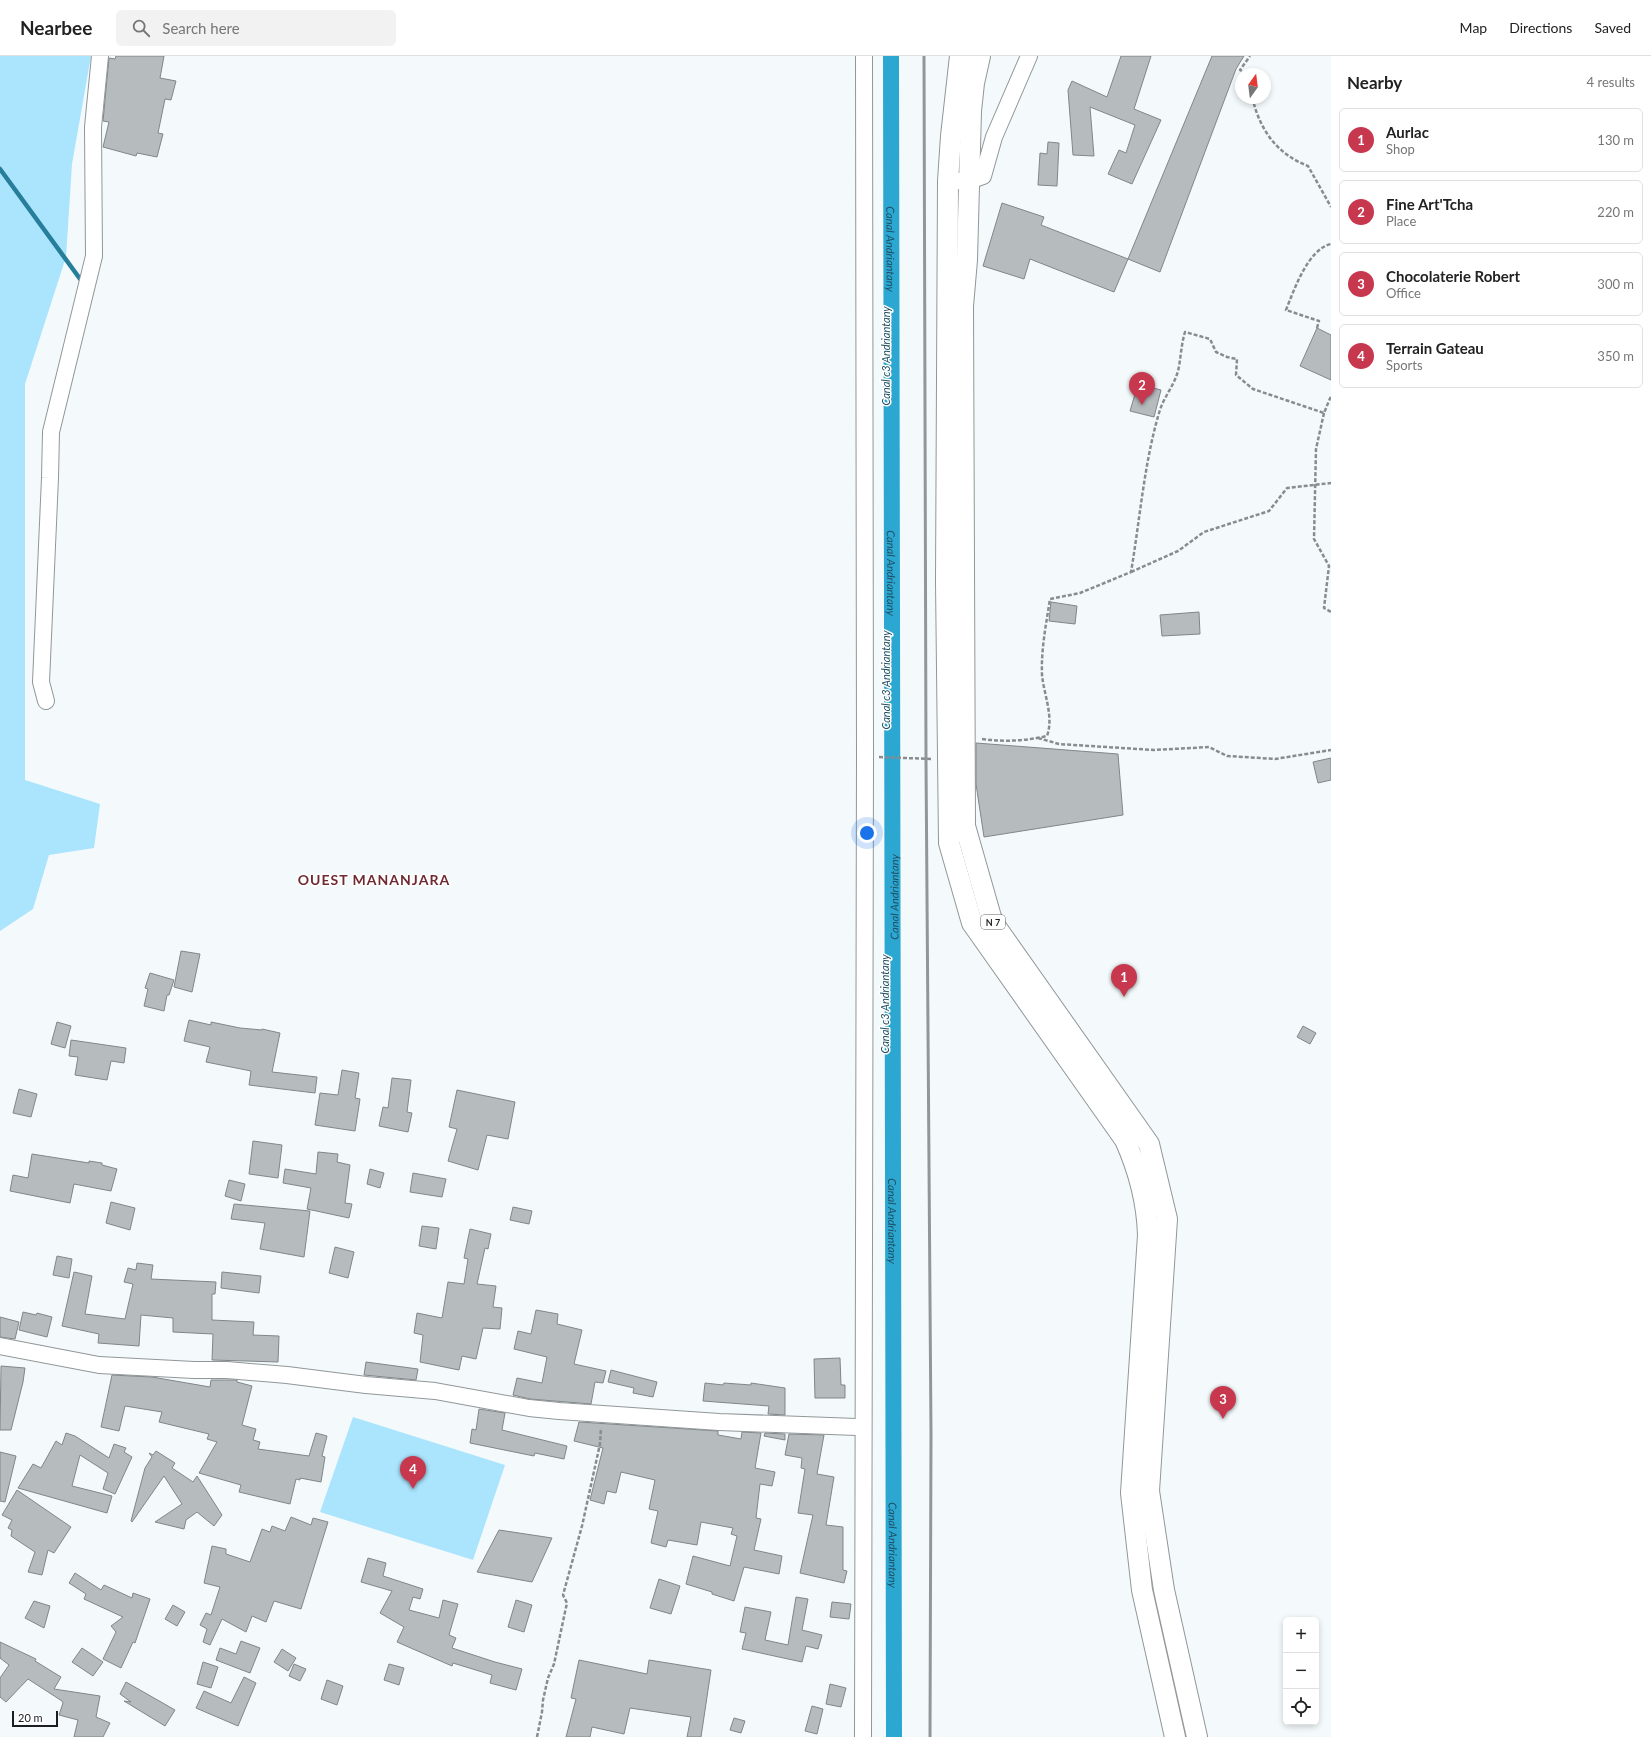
<!DOCTYPE html>
<html lang="en">
<head>
<meta charset="utf-8">
<style>
	:root { --surface:#fff; --page:#f2f2f2; --text:#222; --muted:#767676; --line:#e0e0e0; --accent:#c7374e }
	body { margin:0; font-family:Lato,sans-serif; background:var(--page); color:var(--text) }
	.controls { position:absolute; right:12px; bottom:12px; display:grid; overflow:hidden; border-radius:6px; box-shadow:0 2px 6px #0003 }
	.controls button { width:36px; height:36px; display:grid; place-items:center; padding:0; border:0; border-bottom:1px solid var(--line); background:var(--surface); color:var(--text); font:20px sans-serif }
	.compass { position:absolute; left:1235px; top:12px; width:36px; height:36px; border-radius:50%; background:var(--surface); box-shadow:0 2px 6px #0003; rotate:14deg }
	.scale { position:absolute; left:12px; bottom:10px; width:46px; box-sizing:border-box; padding-left:4px; border:2px solid #1b1d1e; border-top:0; font-size:11px; line-height:14px; white-space:nowrap; color:#1b1d1e; -webkit-text-stroke:3px #fff; paint-order:stroke }
	.you { position:absolute; left:867px; top:777px; width:14px; height:14px; margin:-10px; border:3px solid #fff; border-radius:50%; background:#1a73e8; box-shadow:0 0 0 6px #1a73e833 }
	.badge { display:grid; place-items:center; width:26px; height:26px; border-radius:50%; background:var(--accent); color:#fff; font-size:13px; font-weight:700 }
	.pin { position:absolute; translate:-50% -33px; filter:drop-shadow(0 1px 2px #0008) }
	.pin::after { content:''; position:absolute; top:21px; width:14px; height:12px; background:inherit; clip-path:polygon(0 0,100% 0,50% 100%) }
	.list { margin:0; padding:0; list-style:none }
	h2 { display:flex; justify-content:space-between; align-items:center; height:52px; margin:0; padding:0 16px; font-size:17px }
	h2 small { font-size:13px; font-weight:400; color:var(--muted) }
	.list li { display:grid; grid-template-columns:26px 1fr auto; gap:12px; align-items:center; box-sizing:border-box; height:64px; margin:0 8px 8px; padding:0 8px; border:1px solid var(--line); border-radius:6px }
	.list b { display:block; font-size:15px; white-space:nowrap }
	.list p { margin:0; font-size:13px; white-space:nowrap; color:var(--muted) }
	.list em { font-size:13px; font-style:normal; color:var(--muted) }
	.icon { flex:none; width:22px; height:22px; fill:none; stroke:currentColor; stroke-width:2; stroke-linecap:round; stroke-linejoin:round }
	.map { position:relative; flex:none; width:1331px; height:1681px; overflow:hidden }
	header { display:flex; align-items:center; gap:24px; box-sizing:border-box; height:56px; padding:0 20px; background:var(--surface); border-bottom:1px solid var(--line) }
	header strong { font-size:19px }
	nav { display:flex; gap:22px; margin-inline-start:auto; font-size:14px }
	.search { width:280px; height:36px; background:var(--page); display:flex; align-items:center; gap:10px; box-sizing:border-box; padding:0 14px; border-radius:6px; color:var(--muted); font-size:15px }
	main { display:flex }
	aside { flex:1; background:var(--surface) }
	.map>svg:first-child { display:block }
	.green { fill:#abe4fd }
	.lines { fill:none; stroke-linecap:round; stroke-linejoin:round }
	.stream { stroke:#277e9b; stroke-width:4.5 }
	.canal { stroke:#2ca7d1; stroke-width:16 }
	.building { fill:#b6bbbe; stroke:#818689 }
	.minor-casing { stroke:#919799; stroke-width:18 }
	.major-casing { stroke:#919799; stroke-width:22 }
	.path { stroke:#888c8e; stroke-width:2.5; stroke-dasharray:4 2; stroke-linecap:butt }
	.minor { stroke:#fff; stroke-width:16 }
	.major { stroke:#fff; stroke-width:20 }
	.rail { stroke:#929697; stroke-width:3 }
	.labels { text-anchor:middle; dominant-baseline:central; stroke-width:3; stroke-linejoin:round; paint-order:stroke }
	.shield { fill:#fff; stroke:#5f6162; stroke-width:1 }
	.shield-label { font-size:9px; font-weight:bold; fill:#1b1d1e }
	.water-label { font-size:11px; font-style:italic; fill:#1e4e61; stroke:#fff }
	.district-label { font-size:14px; font-weight:bold; letter-spacing:1px; fill:#702a31; stroke:#fff }
</style>
</head>
<body>
<header>
<strong>Nearbee</strong>
<div class="search"><svg class="icon" aria-label="search" viewBox="0 0 24 24"><circle cx="10" cy="10" r="6"/><path d="M15 15l6 6"/></svg>Search here</div>
<nav><a>Map</a><a>Directions</a><a>Saved</a></nav>
</header>
<main>
<div class="map">
<svg width="1331" height="1681" viewBox="0 0 1331 1681">
	<rect width="100%" height="100%" fill="#f4fafc"/>
	<g class="green">
		<polygon points="0,0 91,0 72,108 66,201 25,328 25,724 100,748 94,792 49,799 33,853 0,875"/>
		<polygon points="353,1361 505,1409 473,1504 320,1456"/>
	</g>
	<g class="lines">
		<g class="stream">
			<polyline points="0,113 83,227"/>
			<path id="s1" d="M 893,1105 L 895,0"/>
		</g>
		<path class="canal" id="s2" d="M 891,0 L 894,1681"/>
	</g>
	<g class="building">
		<polygon points="116,0 164,0 160,22 176,25 171,44 165,43 158,77 163,78 157,101 137,97 136,100 103,91 109,66 103,65 109,2 115,3"/>
		<polygon points="1121,0 1151,0 1134,53 1161,64 1132,128 1108,118 1119,94 1126,97 1135,69 1090,51 1094,100 1073,99 1068,34 1072,25 1107,41"/>
		<polygon points="1212,0 1244,0 1236,13 1160,216 1128,203"/>
		<polygon points="1048,86 1059,87 1057,130 1038,129 1040,97 1047,98"/>
		<polygon points="1002,147 1044,161 1041,169 1128,203 1114,236 1030,203 1024,223 983,210"/>
		<polygon points="1317,272 1331,279 1331,324 1300,310"/>
		<polygon points="1138,328 1161,334 1154,361 1130,355"/>
		<polygon points="1051,546 1077,550 1075,568 1049,565"/>
		<polygon points="1199,556 1200,578 1162,580 1160,559"/>
		<polygon points="976,687 1118,698 1123,759 984,781 976,728"/>
		<polygon points="1331,702 1331,724 1318,727 1313,706"/>
		<polygon points="181,895 200,898 192,936 174,931"/>
		<polygon points="150,917 174,924 169,939 167,939 164,955 144,950 148,933 145,932"/>
		<polygon points="189,964 211,969 211,966 240,972 262,974 262,973 280,977 272,1016 317,1021 315,1037 249,1029 251,1015 206,1006 210,991 184,985"/>
		<polygon points="57,966 71,970 65,992 51,988"/>
		<polygon points="1303,970 1316,977 1310,988 1297,981"/>
		<polygon points="71,984 126,992 124,1007 111,1005 107,1024 75,1019 78,1001 69,1000"/>
		<polygon points="342,1014 359,1017 355,1042 360,1043 355,1075 315,1069 320,1037 338,1039"/>
		<polygon points="392,1022 411,1024 407,1056 412,1057 408,1076 379,1070 383,1051 388,1052"/>
		<polygon points="19,1033 37,1038 31,1061 13,1057"/>
		<polygon points="457,1034 515,1046 508,1083 487,1079 478,1114 448,1105 457,1073 449,1071"/>
		<polygon points="253,1085 282,1089 278,1122 249,1118"/>
		<polygon points="318,1096 338,1098 337,1106 350,1109 345,1147 352,1148 349,1162 307,1153 311,1132 283,1127 285,1113 316,1118"/>
		<polygon points="32,1098 89,1107 89,1105 102,1107 102,1109 117,1113 111,1135 74,1128 70,1147 10,1135 13,1119 28,1122"/>
		<polygon points="370,1113 384,1117 380,1132 367,1128"/>
		<polygon points="413,1117 446,1123 442,1141 410,1136"/>
		<polygon points="229,1124 245,1128 241,1145 225,1140"/>
		<polygon points="111,1146 135,1152 130,1174 106,1167"/>
		<polygon points="234,1148 310,1155 304,1201 260,1193 265,1167 231,1163"/>
		<polygon points="513,1151 532,1155 529,1168 510,1164"/>
		<polygon points="422,1170 439,1172 436,1193 419,1190"/>
		<polygon points="470,1173 491,1178 488,1193 485,1192 477,1228 496,1230 493,1251 502,1252 500,1273 483,1272 476,1303 462,1300 459,1314 420,1306 423,1279 414,1277 417,1257 442,1262 448,1226 464,1228 468,1203 464,1202"/>
		<polygon points="335,1191 354,1196 348,1222 329,1217"/>
		<polygon points="57,1200 72,1203 69,1222 53,1219"/>
		<polygon points="137,1207 153,1209 151,1223 216,1226 215,1238 212,1238 212,1264 254,1266 253,1279 279,1280 278,1306 212,1304 213,1278 173,1276 173,1262 141,1259 139,1290 98,1287 99,1278 62,1270 74,1216 92,1220 85,1258 125,1263 133,1228 124,1226 128,1212 136,1214"/>
		<polygon points="222,1216 261,1220 259,1237 221,1232"/>
		<polygon points="536,1254 558,1258 557,1268 582,1274 574,1308 606,1315 603,1327 595,1326 591,1348 530,1343 513,1339 517,1322 542,1327 547,1301 514,1293 518,1275 531,1278"/>
		<polygon points="23,1256 36,1259 37,1257 52,1261 47,1281 19,1274"/>
		<polygon points="0,1261 19,1266 15,1283 0,1281"/>
		<polygon points="840,1302 841,1329 845,1329 845,1342 815,1342 814,1303"/>
		<polygon points="366,1306 418,1313 416,1324 364,1319"/>
		<polygon points="1,1310 25,1312 23,1326 11,1374 0,1374"/>
		<polygon points="611,1314 657,1326 653,1341 633,1337 634,1332 608,1326"/>
		<polygon points="112,1319 152,1321 210,1331 211,1324 237,1324 237,1326 252,1330 242,1369 256,1373 253,1384 260,1386 258,1393 309,1400 316,1377 327,1380 322,1400 325,1401 321,1426 300,1422 300,1424 296,1423 290,1448 260,1441 239,1436 241,1429 199,1417 217,1386 207,1383 209,1378 159,1366 162,1356 125,1350 119,1375 101,1371"/>
		<polygon points="705,1327 723,1329 724,1327 751,1329 751,1327 785,1332 785,1359 768,1358 769,1350 703,1345"/>
		<polygon points="479,1353 505,1357 502,1374 567,1390 564,1403 535,1397 534,1400 470,1387 472,1373 476,1374"/>
		<polygon points="579,1366 718,1375 718,1379 741,1383 742,1376 761,1377 755,1412 775,1416 772,1430 760,1428 756,1462 761,1463 754,1494 782,1500 779,1518 744,1511 734,1545 712,1538 712,1536 686,1528 693,1500 730,1510 737,1480 731,1478 733,1472 701,1466 697,1489 668,1484 666,1491 651,1487 658,1455 649,1453 655,1424 621,1416 616,1437 607,1435 604,1448 590,1444 603,1392 574,1385"/>
		<polygon points="66,1377 75,1380 109,1402 114,1388 126,1392 124,1396 132,1401 115,1438 103,1433 108,1417 80,1399 72,1430 112,1440 107,1457 18,1432 33,1408 41,1412 56,1385 62,1389"/>
		<polygon points="765,1377 785,1378 785,1384 764,1380"/>
		<polygon points="789,1378 824,1379 817,1418 834,1421 826,1469 843,1471 843,1514 847,1515 844,1527 800,1517 813,1459 798,1457 805,1413 801,1412 802,1402 785,1399"/>
		<polygon points="156,1395 175,1407 172,1412 193,1426 197,1420 222,1459 214,1470 197,1456 186,1464 184,1473 155,1466 182,1448 164,1420 132,1466 131,1465 145,1412 152,1401 149,1397 153,1399"/>
		<polygon points="0,1396 16,1400 5,1446 0,1445"/>
		<polygon points="17,1434 71,1471 54,1497 48,1494 42,1519 28,1516 35,1496 11,1480 12,1474 8,1472 12,1464 2,1459"/>
		<polygon points="291,1461 311,1469 313,1462 328,1466 301,1553 274,1545 266,1566 252,1560 246,1576 222,1563 210,1589 203,1586 207,1573 200,1569 206,1557 211,1559 220,1531 204,1527 212,1490 226,1493 226,1498 250,1506 262,1473 270,1476 272,1470 285,1475"/>
		<polygon points="499,1474 552,1482 532,1526 477,1516"/>
		<polygon points="368,1502 386,1507 383,1520 423,1533 420,1543 413,1541 409,1554 439,1562 443,1544 458,1548 449,1579 456,1582 452,1592 495,1606 522,1613 516,1634 490,1627 492,1619 453,1607 452,1610 397,1586 404,1571 380,1557 392,1535 361,1526"/>
		<polygon points="75,1517 101,1534 104,1529 132,1542 133,1537 150,1543 135,1587 133,1586 121,1612 103,1603 116,1576 111,1570 123,1561 84,1543 86,1538 69,1527"/>
		<polygon points="659,1523 680,1530 671,1558 650,1552"/>
		<polygon points="796,1541 808,1543 802,1574 822,1579 818,1593 806,1590 802,1606 742,1593 746,1577 740,1576 745,1551 771,1556 765,1584 788,1589"/>
		<polygon points="516,1544 532,1549 524,1576 508,1571"/>
		<polygon points="34,1545 50,1550 44,1572 25,1562"/>
		<polygon points="832,1546 851,1548 849,1563 830,1561"/>
		<polygon points="173,1549 185,1556 177,1570 165,1563"/>
		<polygon points="241,1585 260,1592 250,1617 216,1604 220,1592 236,1598"/>
		<polygon points="0,1586 36,1603 35,1605 61,1621 54,1633 100,1640 96,1661 110,1667 103,1681 74,1681 78,1664 59,1659 63,1647 62,1645 28,1623 6,1646 0,1641 0,1622 9,1609 0,1602"/>
		<polygon points="82,1592 103,1606 93,1620 72,1606"/>
		<polygon points="282,1593 296,1602 288,1615 274,1606"/>
		<polygon points="579,1604 647,1618 649,1604 711,1614 701,1681 687,1681 691,1661 630,1652 624,1678 592,1671 590,1681 566,1681 576,1643 571,1642"/>
		<polygon points="203,1606 218,1611 211,1632 197,1628"/>
		<polygon points="294,1608 306,1613 300,1625 289,1620"/>
		<polygon points="389,1608 404,1612 399,1629 384,1624"/>
		<polygon points="244,1621 256,1627 238,1670 196,1652 204,1635 231,1647"/>
		<polygon points="327,1624 343,1630 337,1649 321,1643"/>
		<polygon points="126,1626 175,1654 165,1670 124,1645 131,1646 120,1638"/>
		<polygon points="830,1628 846,1632 841,1651 826,1648"/>
		<polygon points="812,1650 823,1653 817,1678 805,1675"/>
		<polygon points="734,1662 745,1665 741,1677 730,1674"/>
	</g>
	<g class="lines">
		<g class="minor-casing">
			<g id="minor">
				<polyline points="948,125 969,125 983,120 994,81 1029,0"/>
				<polyline points="46,645 41,626 50,422 51,376 94,200 93,71 100,0"/>
				<polyline points="0,1290 99,1309 194,1314 227,1314 287,1319 366,1329 435,1335 529,1352 559,1355 719,1366 857,1371 863,1369"/>
				<polyline points="863,1681 865,702 864,0"/>
			</g>
		</g>
		<g class="major-casing">
			<g id="major">
				<path d="M 960,0 L 951,80 L 948,125 L 946,526 L 949,787 L 972,867 L 1125,1084 C 1138,1113 1147,1147 1148,1179 L 1131,1437 L 1142,1534 L 1175,1681"/>
				<polyline points="980,0 974,27 971,55 967,204 963,250 965,770 991,861 996,871 1149,1088 1167,1163 1149,1435 1164,1534 1197,1681"/>
			</g>
		</g>
		<g class="path">
			<polyline points="1247,18 1240,14 1250,0"/>
			<path d="M 1257,42 L 1254,48 C 1262,77 1279,99 1308,110 L 1331,151"/>
			<path d="M 1317,272 L 1319,265 L 1286,254 C 1294,234 1308,193 1331,188"/>
			<polyline points="1324,357 1316,393 1314,483 1329,510 1324,552 1331,556"/>
			<polyline points="1131,516 1178,495 1204,476 1269,455 1287,432 1331,427"/>
			<polyline points="1038,682 1059,688 1154,694 1209,691 1227,700 1275,703 1331,694"/>
			<path d="M 982,683 C 1005,686 1025,685 1047,680 C 1054,661 1044,639 1042,619 C 1041,593 1046,569 1050,543 L 1080,537 L 1131,516 C 1140,463 1144,408 1159,357 C 1163,342 1174,330 1178,315 C 1181,302 1181,289 1185,276 L 1210,283 L 1216,296 L 1227,301 L 1237,303 L 1236,319 L 1253,333 L 1324,357 L 1331,340"/>
			<polyline points="879,701 932,703"/>
			<polyline points="537,1681 542,1656 543,1644 548,1622 554,1608 565,1556 567,1547 563,1539 582,1470 600,1388 601,1372"/>
		</g>
		<use href="#minor" class="minor"/>
		<use href="#major" class="major"/>
		<polyline class="rail" points="924,0 926,704 931,1378 930,1681"/>
	</g>
	<g class="labels">
		<rect class="shield" x="981" y="859" width="24" height="14" rx="3"/>
		<g class="shield-label">
			<text x="993" y="866">N 7</text>
		</g>
		<g class="water-label">
			<text stroke="none"><textPath href="#s2" startOffset="193">Canal Andriantany</textPath></text>
			<text transform="translate(885 300) rotate(-90)">Canal c3 Andriantany</text>
			<text stroke="none"><textPath href="#s2" startOffset="517">Canal Andriantany</textPath></text>
			<text transform="translate(885 624) rotate(-90)">Canal c3 Andriantany</text>
			<text stroke="none"><textPath href="#s1" startOffset="264">Canal Andriantany</textPath></text>
			<text transform="translate(884 948) rotate(-90)">Canal c3 Andriantany</text>
			<text stroke="none"><textPath href="#s2" startOffset="1165">Canal Andriantany</textPath></text>
			<text stroke="none"><textPath href="#s2" startOffset="1489">Canal Andriantany</textPath></text>
		</g>
		<g class="district-label">
			<text x="374" y="823">OUEST MANANJARA</text>
		</g>
	</g>
</svg>
<div class="controls">
<button>+</button>
<button>−</button>
<button><svg class="icon" aria-label="locate" viewBox="0 0 24 24"><circle cx="12" cy="12" r="6"/><path d="M12 2v4M12 18v4M2 12h4M18 12h4"/></svg></button>
</div>
<svg class="compass" viewBox="-18 -18 36 36"><path d="M0-13l5 13h-10z" fill="#e53935"/><path d="M0 13l5-13h-10z" fill="#767676"/></svg>
<div class="scale">20 m</div>
<div class="you"></div>
<div class="pin badge" style="left:1124px;top:941px">1</div>
<div class="pin badge" style="left:1142px;top:349px">2</div>
<div class="pin badge" style="left:1223px;top:1363px">3</div>
<div class="pin badge" style="left:413px;top:1433px">4</div>
</div>
<aside>
<h2>Nearby<small>4 results</small></h2>
<ul class="list">
<li><span class="badge">1</span><div><b>Aurlac</b><p>Shop</p></div><em>130 m</em></li>
<li><span class="badge">2</span><div><b>Fine Art'Tcha</b><p>Place</p></div><em>220 m</em></li>
<li><span class="badge">3</span><div><b>Chocolaterie Robert</b><p>Office</p></div><em>300 m</em></li>
<li><span class="badge">4</span><div><b>Terrain Gateau</b><p>Sports</p></div><em>350 m</em></li>
</ul>
</aside>
</main>
</body>
</html>
